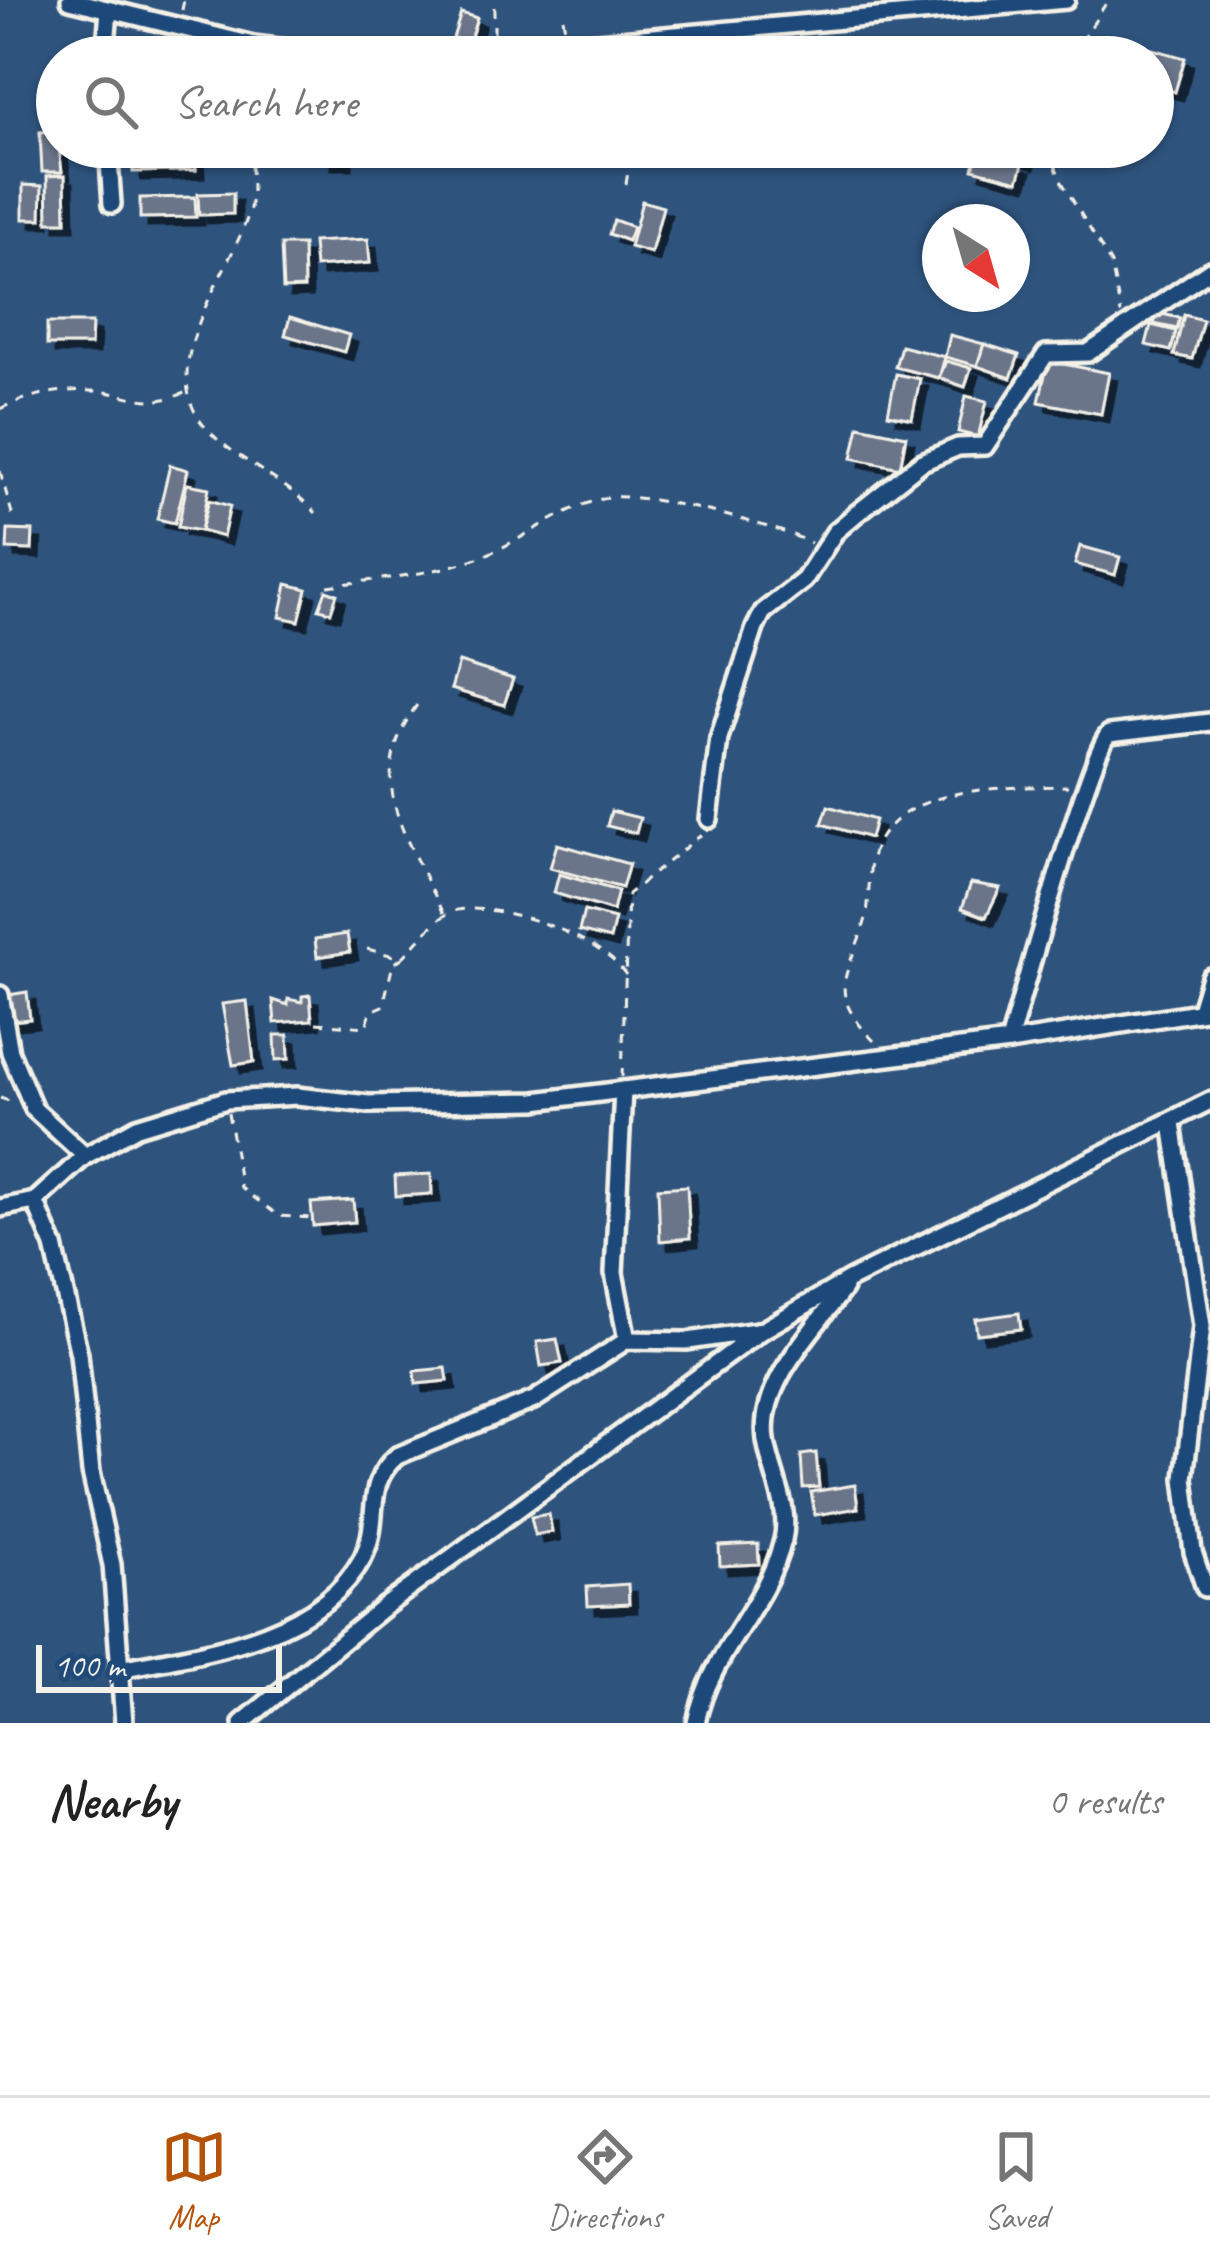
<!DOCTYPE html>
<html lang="en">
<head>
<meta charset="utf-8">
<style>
	:root { --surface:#fff; --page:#f6f6f6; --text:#222; --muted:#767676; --line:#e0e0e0; --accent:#b45309 }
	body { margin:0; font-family:Caveat,sans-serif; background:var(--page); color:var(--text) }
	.compass { position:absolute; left:922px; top:204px; width:108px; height:108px; border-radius:50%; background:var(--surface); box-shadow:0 3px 9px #0004; rotate:143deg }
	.scale { position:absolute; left:36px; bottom:30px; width:246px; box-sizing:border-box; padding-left:12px; border:6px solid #f4f1e8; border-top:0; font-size:33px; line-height:42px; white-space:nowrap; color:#f4f1e8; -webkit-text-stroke:9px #1f4a7a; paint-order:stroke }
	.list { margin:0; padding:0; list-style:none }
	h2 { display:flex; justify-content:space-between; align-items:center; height:156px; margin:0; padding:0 48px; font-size:51px }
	h2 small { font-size:39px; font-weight:400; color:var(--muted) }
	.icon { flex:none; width:66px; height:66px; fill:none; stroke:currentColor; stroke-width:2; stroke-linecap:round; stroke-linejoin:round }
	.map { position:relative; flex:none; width:1210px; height:1723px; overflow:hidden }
	.search { position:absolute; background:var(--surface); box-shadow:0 3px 9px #0004; left:36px; right:36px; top:36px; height:132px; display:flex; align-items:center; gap:30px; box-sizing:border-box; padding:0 42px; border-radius:66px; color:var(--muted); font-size:45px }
	.sheet { height:372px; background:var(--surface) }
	nav { display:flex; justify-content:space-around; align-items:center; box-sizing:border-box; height:168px; border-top:3px solid var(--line); background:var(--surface); font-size:33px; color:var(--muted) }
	nav a { display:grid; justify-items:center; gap:6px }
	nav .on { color:var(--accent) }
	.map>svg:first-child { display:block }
	.building { fill:#6b758a; stroke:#f4f1e8; stroke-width:3; filter:url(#shadow) }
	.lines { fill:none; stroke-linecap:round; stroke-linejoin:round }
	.street-casing { stroke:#f4f1e8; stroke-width:24 }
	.path { stroke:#f4f1e8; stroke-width:3; stroke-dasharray:9 9; stroke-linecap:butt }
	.street { stroke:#1f4a7a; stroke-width:15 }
</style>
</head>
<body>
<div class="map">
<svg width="1210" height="1723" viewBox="0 0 1210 1723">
	<defs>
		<filter id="shadow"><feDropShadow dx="8" dy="8" stdDeviation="0" flood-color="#0009"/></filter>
	</defs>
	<rect width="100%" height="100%" fill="#2e537d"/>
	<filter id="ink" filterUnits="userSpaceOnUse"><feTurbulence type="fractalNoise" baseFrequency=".00833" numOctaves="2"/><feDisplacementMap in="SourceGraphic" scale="24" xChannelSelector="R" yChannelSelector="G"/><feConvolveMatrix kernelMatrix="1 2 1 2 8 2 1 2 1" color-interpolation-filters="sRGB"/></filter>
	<g filter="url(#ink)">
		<g class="building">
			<polygon points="461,13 477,18 469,43 453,38"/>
			<polygon points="1141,46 1185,58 1175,92 1153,86 1153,57 1138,57"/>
			<polygon points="57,131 62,172 42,172 40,132"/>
			<polygon points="175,147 195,147 196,170 176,171"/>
			<rect x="324" y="147" width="20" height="14"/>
			<polygon points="978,147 1030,147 1026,161"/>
			<polygon points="172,152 173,171 133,172 133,153"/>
			<polygon points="978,152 1023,164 1018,181 973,169"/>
			<polygon points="65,175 66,222 48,222 47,176"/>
			<polygon points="23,185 42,186 41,219 23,219"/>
			<polygon points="233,193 233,214 199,215 198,194"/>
			<polygon points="195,197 196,217 140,218 140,198"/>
			<polygon points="642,201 663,207 651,253 630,247"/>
			<polygon points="614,220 633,227 628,241 609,234"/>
			<polygon points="368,239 370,263 315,267 313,242"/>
			<polygon points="281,245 303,245 304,288 283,289"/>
			<polygon points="1157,313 1180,318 1177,329 1154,324"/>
			<polygon points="1184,315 1203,320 1192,359 1174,355"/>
			<polygon points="290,317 349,335 344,352 285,335"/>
			<polygon points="47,323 92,323 91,345 47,345"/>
			<polygon points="1151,325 1176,331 1171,351 1146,345"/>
			<polygon points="950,335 984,344 977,366 945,357"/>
			<polygon points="984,344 1019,355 1011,378 977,366"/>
			<polygon points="901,346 945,357 939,378 895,367"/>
			<polygon points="946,361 971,368 965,387 939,378"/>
			<polygon points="1048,361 1109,373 1101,414 1039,402"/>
			<polygon points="896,374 920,379 912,419 888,414"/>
			<polygon points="966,396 987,401 978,437 958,432"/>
			<polygon points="859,426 906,436 900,468 852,458"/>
			<polygon points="170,465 188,470 175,523 157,519"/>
			<polygon points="187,484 209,488 201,531 178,527"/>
			<polygon points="209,500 230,506 223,537 201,531"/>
			<polygon points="8,530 33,531 32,550 7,549"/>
			<polygon points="1080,546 1120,557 1115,575 1075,564"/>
			<polygon points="287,584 307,589 299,621 280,617"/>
			<polygon points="326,590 337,594 331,612 319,609"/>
			<polygon points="459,662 513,679 504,705 451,689"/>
			<polygon points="828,806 875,820 870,838 822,824"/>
			<polygon points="611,811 640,818 636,833 607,826"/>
			<polygon points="557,844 629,864 622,888 550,868"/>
			<polygon points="559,874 618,891 613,911 554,893"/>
			<polygon points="971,883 1000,888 986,917 962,908"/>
			<polygon points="584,911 615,919 610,939 579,931"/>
			<polygon points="347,934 350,952 317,957 315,939"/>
			<polygon points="27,992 30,1019 11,1021 8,995"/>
			<polygon points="310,995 312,1020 275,1023 273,1000 288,1005 288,999 302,1002 302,996"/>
			<polygon points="247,1001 254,1062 233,1065 222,1004"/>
			<polygon points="275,1035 288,1035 289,1059 276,1060"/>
			<polygon points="431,1174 432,1194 396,1196 395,1176"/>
			<polygon points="687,1186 690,1238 660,1241 658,1188"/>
			<polygon points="353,1200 355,1222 313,1226 311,1203"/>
			<polygon points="1019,1313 1021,1329 977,1334 975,1319"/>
			<polygon points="557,1339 562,1363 541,1366 537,1342"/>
			<polygon points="446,1368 448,1381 416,1384 415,1371"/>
			<polygon points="816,1453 819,1487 803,1488 801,1455"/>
			<polygon points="855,1485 858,1508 815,1515 811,1492"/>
			<polygon points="549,1514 552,1532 535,1535 531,1517"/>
			<polygon points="758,1544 759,1564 720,1566 719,1546"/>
			<polygon points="628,1584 629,1604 588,1606 587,1587"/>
		</g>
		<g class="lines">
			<g class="street-casing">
				<g id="street">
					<polyline points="70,0 253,45 355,57"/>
					<polyline points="105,57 109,10"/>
					<polyline points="430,57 1066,0"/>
					<polyline points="108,147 112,204"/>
					<polyline points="709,819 719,738 755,628 763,612 804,580 835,532 856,514 922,462 958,447 985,446 1046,354 1088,353 1210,270"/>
					<polyline points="0,995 10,1052 34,1109 85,1156"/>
					<polyline points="1200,1010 1210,977"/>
					<path d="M 1009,1042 C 1020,1002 1092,746 1109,734 L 1210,722"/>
					<polyline points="623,1090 614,1273 627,1340"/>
					<polyline points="1172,1123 1202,1326 1184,1478 1193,1552 1205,1588"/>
					<polyline points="35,1201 54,1246 79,1354 91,1472 112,1565 124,1723"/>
					<polyline points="0,1208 35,1201 85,1156 137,1127 226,1100 297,1096 369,1104 535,1101 1009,1042 1210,1010"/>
					<path d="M 118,1669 C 199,1654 320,1639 363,1557 C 382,1520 362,1485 397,1456 L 534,1400 L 627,1340 L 688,1341 L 763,1330 L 849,1280 L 1210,1101"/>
					<polyline points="242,1723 384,1607 761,1331"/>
					<path d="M 696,1723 C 709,1654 766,1608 783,1540 C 791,1506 771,1474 766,1440 C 758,1383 813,1332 844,1288"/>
				</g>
			</g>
			<g class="path">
				<polyline points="182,10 184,0"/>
				<polyline points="563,18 565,29"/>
				<polyline points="494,34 494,0"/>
				<polyline points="1072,57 1108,0"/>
				<path d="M 250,147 C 250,168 255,192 249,212 C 234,268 150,366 206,428 C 235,460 282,477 316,513"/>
				<polyline points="1049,147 1060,179 1111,264 1121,314"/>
				<polyline points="626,184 632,147"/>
				<path d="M 0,409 C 31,394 60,389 95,391 C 136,394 146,410 189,391"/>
				<polyline points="0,471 13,517"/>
				<path d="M 328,586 C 384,578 437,575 490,553 C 530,536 563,507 606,498 C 639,490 779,526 811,543"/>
				<path d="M 417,705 C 360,783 410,841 445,916"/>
				<path d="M 367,949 L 402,958 C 417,944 438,913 458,910 C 504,903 601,937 626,975"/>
				<polyline points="316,1023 366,1027 371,1011 383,1006 393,964 402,958"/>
				<path d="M 874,1041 C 827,992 845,981 864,925 C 872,901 866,874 874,851 C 900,782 1009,788 1068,786"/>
				<polyline points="622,1077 628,894 701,835"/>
				<polyline points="0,1098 15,1103"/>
				<polyline points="228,1113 241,1188 279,1216 313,1218"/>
			</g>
			<use href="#street" class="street"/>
		</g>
	</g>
</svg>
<svg class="compass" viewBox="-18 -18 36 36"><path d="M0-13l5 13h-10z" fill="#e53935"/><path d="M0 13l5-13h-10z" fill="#767676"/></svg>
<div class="scale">100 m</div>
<div class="search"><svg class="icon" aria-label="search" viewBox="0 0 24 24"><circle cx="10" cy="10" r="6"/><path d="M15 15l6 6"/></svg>Search here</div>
</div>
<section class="sheet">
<h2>Nearby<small>0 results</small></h2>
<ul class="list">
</ul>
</section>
<nav>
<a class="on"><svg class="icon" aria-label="map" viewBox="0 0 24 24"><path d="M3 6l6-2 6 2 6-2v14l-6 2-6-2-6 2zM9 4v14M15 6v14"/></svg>Map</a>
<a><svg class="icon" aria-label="directions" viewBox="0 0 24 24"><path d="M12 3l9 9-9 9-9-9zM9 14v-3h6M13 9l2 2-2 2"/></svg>Directions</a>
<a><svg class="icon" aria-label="saved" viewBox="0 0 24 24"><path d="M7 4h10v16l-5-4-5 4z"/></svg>Saved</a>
</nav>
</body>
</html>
